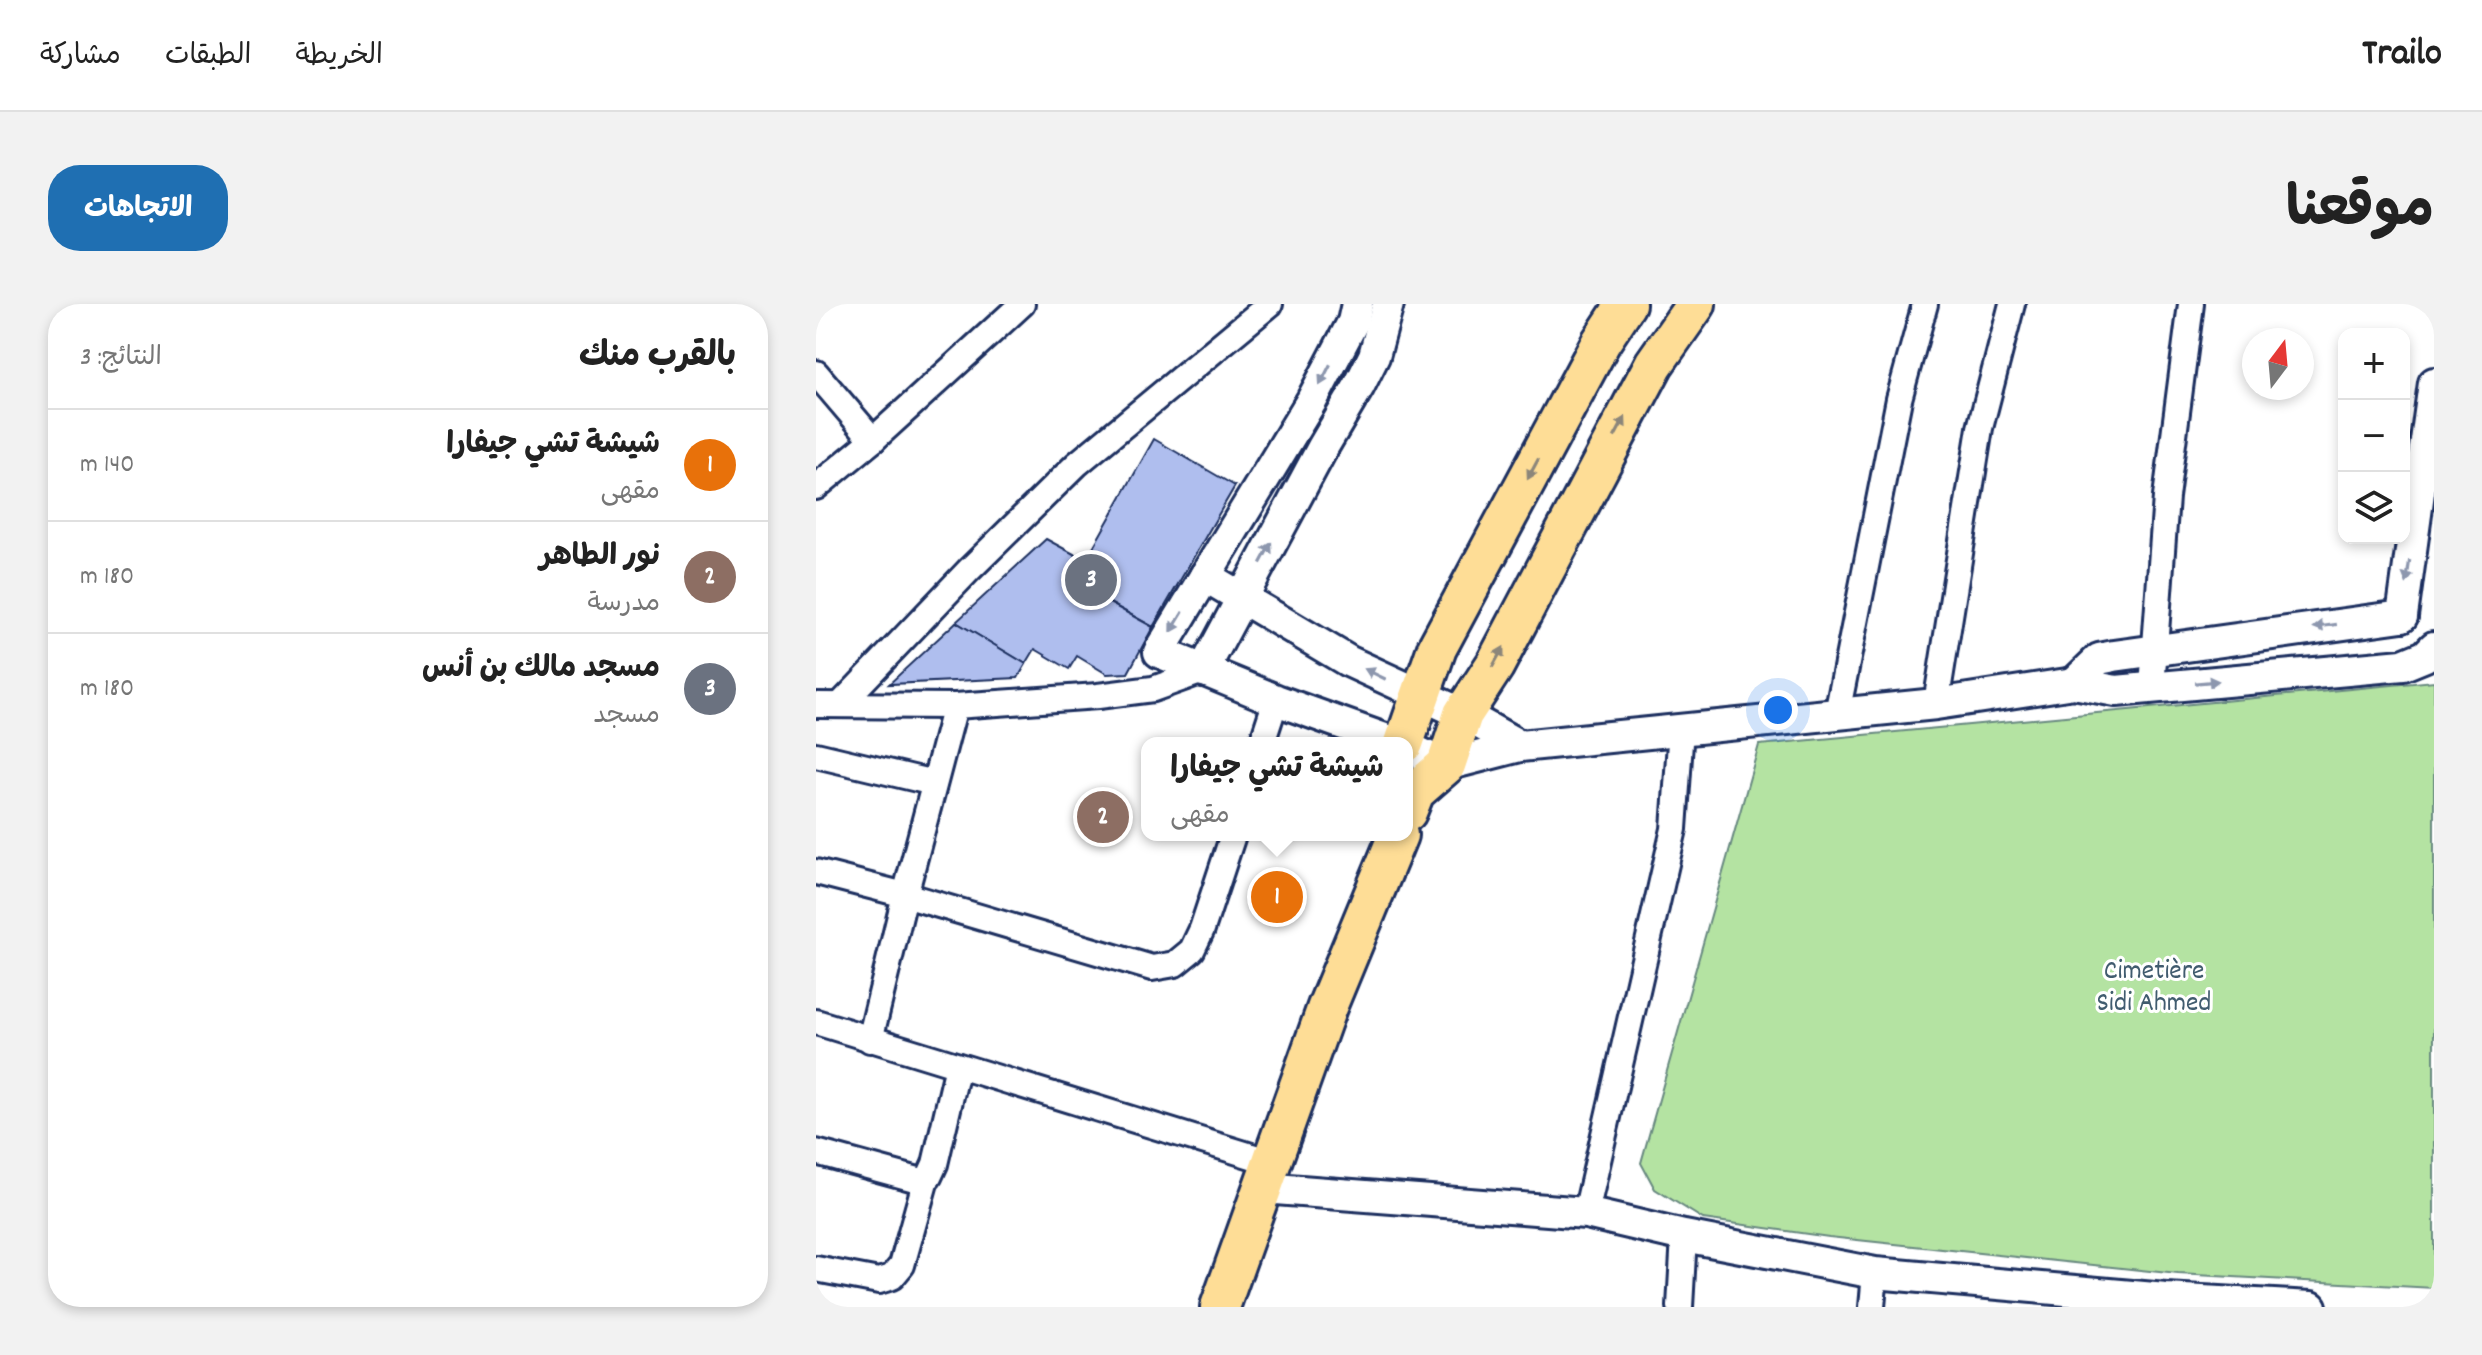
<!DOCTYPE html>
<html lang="ar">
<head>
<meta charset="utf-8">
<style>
	:root { --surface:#fff; --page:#f2f2f2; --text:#222; --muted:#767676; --line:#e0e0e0; --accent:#1f6fb2 }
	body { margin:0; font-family:Dekko,"Playpen Sans Arabic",sans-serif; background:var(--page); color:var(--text); direction:rtl }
	.controls { position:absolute; right:24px; top:24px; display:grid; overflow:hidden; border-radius:16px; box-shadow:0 4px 12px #0003 }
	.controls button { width:72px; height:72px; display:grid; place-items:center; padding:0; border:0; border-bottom:2px solid var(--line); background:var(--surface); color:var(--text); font:40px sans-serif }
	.compass { position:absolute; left:1426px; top:24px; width:72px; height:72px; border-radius:50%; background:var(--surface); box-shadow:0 4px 12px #0003; rotate:16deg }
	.you { position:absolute; left:962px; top:406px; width:28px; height:28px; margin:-20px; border:6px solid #fff; border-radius:50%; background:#1a73e8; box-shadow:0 0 0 12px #1a73e833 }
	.badge { display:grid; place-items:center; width:52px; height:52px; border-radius:50%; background:var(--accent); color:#fff; font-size:26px; font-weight:700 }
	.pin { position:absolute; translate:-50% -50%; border:4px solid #fff; box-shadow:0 2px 8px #0006 }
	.popup { position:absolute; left:325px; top:433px; width:272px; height:104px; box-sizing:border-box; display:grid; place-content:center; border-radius:16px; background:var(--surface); filter:drop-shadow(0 2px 6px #0005); font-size:26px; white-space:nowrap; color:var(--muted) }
	.popup b { font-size:30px; color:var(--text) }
	.popup::after { content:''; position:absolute; left:50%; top:100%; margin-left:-16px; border:16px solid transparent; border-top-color:var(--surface) }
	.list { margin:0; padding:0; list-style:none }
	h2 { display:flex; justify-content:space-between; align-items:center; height:104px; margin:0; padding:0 32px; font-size:34px }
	h2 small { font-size:26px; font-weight:400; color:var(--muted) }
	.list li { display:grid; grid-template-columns:52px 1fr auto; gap:24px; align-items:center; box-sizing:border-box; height:112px; padding:0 32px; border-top:2px solid var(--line) }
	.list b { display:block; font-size:30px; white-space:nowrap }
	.list p { margin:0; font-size:26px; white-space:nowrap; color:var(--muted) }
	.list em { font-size:26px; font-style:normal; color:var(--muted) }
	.icon { flex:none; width:44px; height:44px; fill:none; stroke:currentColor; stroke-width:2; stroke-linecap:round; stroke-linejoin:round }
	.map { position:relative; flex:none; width:1618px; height:1003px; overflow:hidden; direction:ltr; border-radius:32px }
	header { display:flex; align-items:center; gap:48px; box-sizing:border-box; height:112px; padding:0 40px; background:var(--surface); border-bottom:2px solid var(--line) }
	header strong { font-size:38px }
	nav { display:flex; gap:44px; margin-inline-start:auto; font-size:28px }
	.intro { display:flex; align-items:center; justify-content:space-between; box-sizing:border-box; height:192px; padding:0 48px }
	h1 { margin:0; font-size:56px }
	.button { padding:20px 36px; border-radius:32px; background:var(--accent); color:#fff; font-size:28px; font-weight:700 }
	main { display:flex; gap:48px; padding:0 48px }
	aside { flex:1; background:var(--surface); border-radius:32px; box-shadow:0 4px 12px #0003 }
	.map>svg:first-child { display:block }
	.green { fill:#b4e3a2; stroke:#688980; stroke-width:2 }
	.building { fill:#afbeee; stroke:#1b2f5e; stroke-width:2 }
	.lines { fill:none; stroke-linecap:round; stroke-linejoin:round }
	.minor-casing { stroke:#1b2f5e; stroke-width:30 }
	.tertiary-casing { stroke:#1b2f5e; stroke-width:36 }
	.primary-casing { stroke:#1b2f5e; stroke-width:44 }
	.minor { stroke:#fff; stroke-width:24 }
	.tertiary { stroke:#fff; stroke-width:30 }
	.primary { stroke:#fedd96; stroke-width:38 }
	.oneway { fill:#8d97ae }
	.oneway2 { fill:#8c867a }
	.labels { text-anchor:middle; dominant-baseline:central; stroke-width:6; stroke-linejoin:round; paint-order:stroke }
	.park-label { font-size:28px; fill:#415c6f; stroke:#fff }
</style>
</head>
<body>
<header>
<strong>Trailo</strong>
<nav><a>الخريطة</a><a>الطبقات</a><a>مشاركة</a></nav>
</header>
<div class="intro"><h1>موقعنا</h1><a class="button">الاتجاهات</a></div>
<main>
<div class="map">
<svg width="1618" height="1003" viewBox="0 0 1618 1003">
	<rect width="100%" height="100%" fill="#fff"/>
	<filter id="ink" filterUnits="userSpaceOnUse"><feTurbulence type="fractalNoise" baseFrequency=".0125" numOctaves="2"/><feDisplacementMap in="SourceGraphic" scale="16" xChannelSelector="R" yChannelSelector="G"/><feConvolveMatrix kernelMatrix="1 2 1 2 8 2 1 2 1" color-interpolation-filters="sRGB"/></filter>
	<g filter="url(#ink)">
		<polygon class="green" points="1618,377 1618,984 1362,970 1013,933 887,915 839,885 825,859 943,441"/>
		<g class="building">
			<polygon points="338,135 419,182 337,323 257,279"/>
			<polygon points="230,235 269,256 257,279 337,323 312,369 291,370 261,352 253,365 219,345 210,360 140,318"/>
			<polygon points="140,318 210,360 202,374 73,380"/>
		</g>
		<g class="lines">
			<g class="minor-casing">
				<g id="minor">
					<polyline points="0,69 57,136"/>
					<polyline points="0,183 57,136 206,0"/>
					<polyline points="1336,383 1350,193 1375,0"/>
					<polyline points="1120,400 1164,124 1196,0"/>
					<polyline points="0,401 139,402 282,392 337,385 387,367"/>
					<polyline points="24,401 153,266 261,160 454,0"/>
					<polyline points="1021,410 1083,95 1109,0"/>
					<polyline points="446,439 460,396"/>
					<polyline points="0,451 118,479"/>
					<polyline points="0,568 89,591 336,664 359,660 376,646 386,625 417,531"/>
					<polyline points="0,718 455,858"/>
					<polyline points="54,736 89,591 139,402"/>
					<polyline points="0,848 106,877 113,873 119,860 142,762"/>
					<polyline points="770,909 858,525 865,424"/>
					<polyline points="0,965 63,977 76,973 86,961 110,875"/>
					<polyline points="864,1003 868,932"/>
					<polyline points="1056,1003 1059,969"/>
				</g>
			</g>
			<g class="tertiary-casing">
				<g id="tertiary">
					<polyline points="541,0 537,18 496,96 343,348 460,396 580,439"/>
					<polyline points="389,272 532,357 647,410 704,442"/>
					<polyline points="1586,312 1618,79"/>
					<polyline points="387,367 507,143 543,82 558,52 572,0"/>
					<polyline points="1258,379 1283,355 1298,352 1586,312"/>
					<polyline points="591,443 630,461 704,442 1120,400 1258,379 1300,387 1587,361 1609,352 1618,343"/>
					<polyline points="446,884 770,909 868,932 1059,969 1350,995 1495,1003"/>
				</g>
			</g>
			<g class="primary-casing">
				<g id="primary">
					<polyline points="588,439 621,344 785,38 810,0"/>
					<polyline points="591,508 599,488 630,461 647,410 679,361 838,60 880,0"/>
					<polyline points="404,1003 511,703 582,531"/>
				</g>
			</g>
			<use href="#minor" class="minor"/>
			<use href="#tertiary" class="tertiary"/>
			<use href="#primary" class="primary"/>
		</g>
		<defs><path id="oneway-solid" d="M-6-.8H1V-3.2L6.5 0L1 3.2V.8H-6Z" transform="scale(2)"/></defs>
		<g class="oneway">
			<use href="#oneway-solid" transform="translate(509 71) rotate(117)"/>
			<use href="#oneway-solid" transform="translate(450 249) rotate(-62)"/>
			<use href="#oneway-solid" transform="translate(1592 268) rotate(98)"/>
			<use href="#oneway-solid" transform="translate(361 318) rotate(121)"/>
			<use href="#oneway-solid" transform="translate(1509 322) rotate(172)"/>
			<use href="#oneway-solid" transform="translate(559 370) rotate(-154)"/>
			<use href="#oneway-solid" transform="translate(1391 378) rotate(-5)"/>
		</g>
		<g class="oneway2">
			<use href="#oneway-solid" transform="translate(804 123) rotate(-62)"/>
			<use href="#oneway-solid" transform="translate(717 165) rotate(118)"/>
			<use href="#oneway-solid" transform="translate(682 353) rotate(-61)"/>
		</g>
	</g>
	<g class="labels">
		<g class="park-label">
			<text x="1338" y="669">Cimetière<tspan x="1338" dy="32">Sidi Ahmed</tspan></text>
		</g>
	</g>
</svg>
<div class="controls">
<button>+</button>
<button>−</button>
<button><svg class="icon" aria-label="layers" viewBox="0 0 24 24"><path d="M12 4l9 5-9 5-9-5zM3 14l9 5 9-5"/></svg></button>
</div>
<svg class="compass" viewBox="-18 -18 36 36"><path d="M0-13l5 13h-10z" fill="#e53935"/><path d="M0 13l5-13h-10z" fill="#767676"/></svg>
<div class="you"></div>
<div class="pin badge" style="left:461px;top:593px;background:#e8710a">1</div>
<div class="popup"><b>شيشة تشي جيفارا</b>مقهى</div>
<div class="pin badge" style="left:287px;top:513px;background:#8d6e63">2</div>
<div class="pin badge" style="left:275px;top:276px;background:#6b7280">3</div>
</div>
<aside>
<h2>بالقرب منك<small>النتائج: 3</small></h2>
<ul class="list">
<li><span class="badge" style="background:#e8710a">1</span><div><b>شيشة تشي جيفارا</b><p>مقهى</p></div><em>140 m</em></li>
<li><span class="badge" style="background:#8d6e63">2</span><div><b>نور الطاهر</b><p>مدرسة</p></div><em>180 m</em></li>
<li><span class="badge" style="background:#6b7280">3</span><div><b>مسجد مالك بن أنس</b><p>مسجد</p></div><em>180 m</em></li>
</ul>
</aside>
</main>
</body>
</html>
